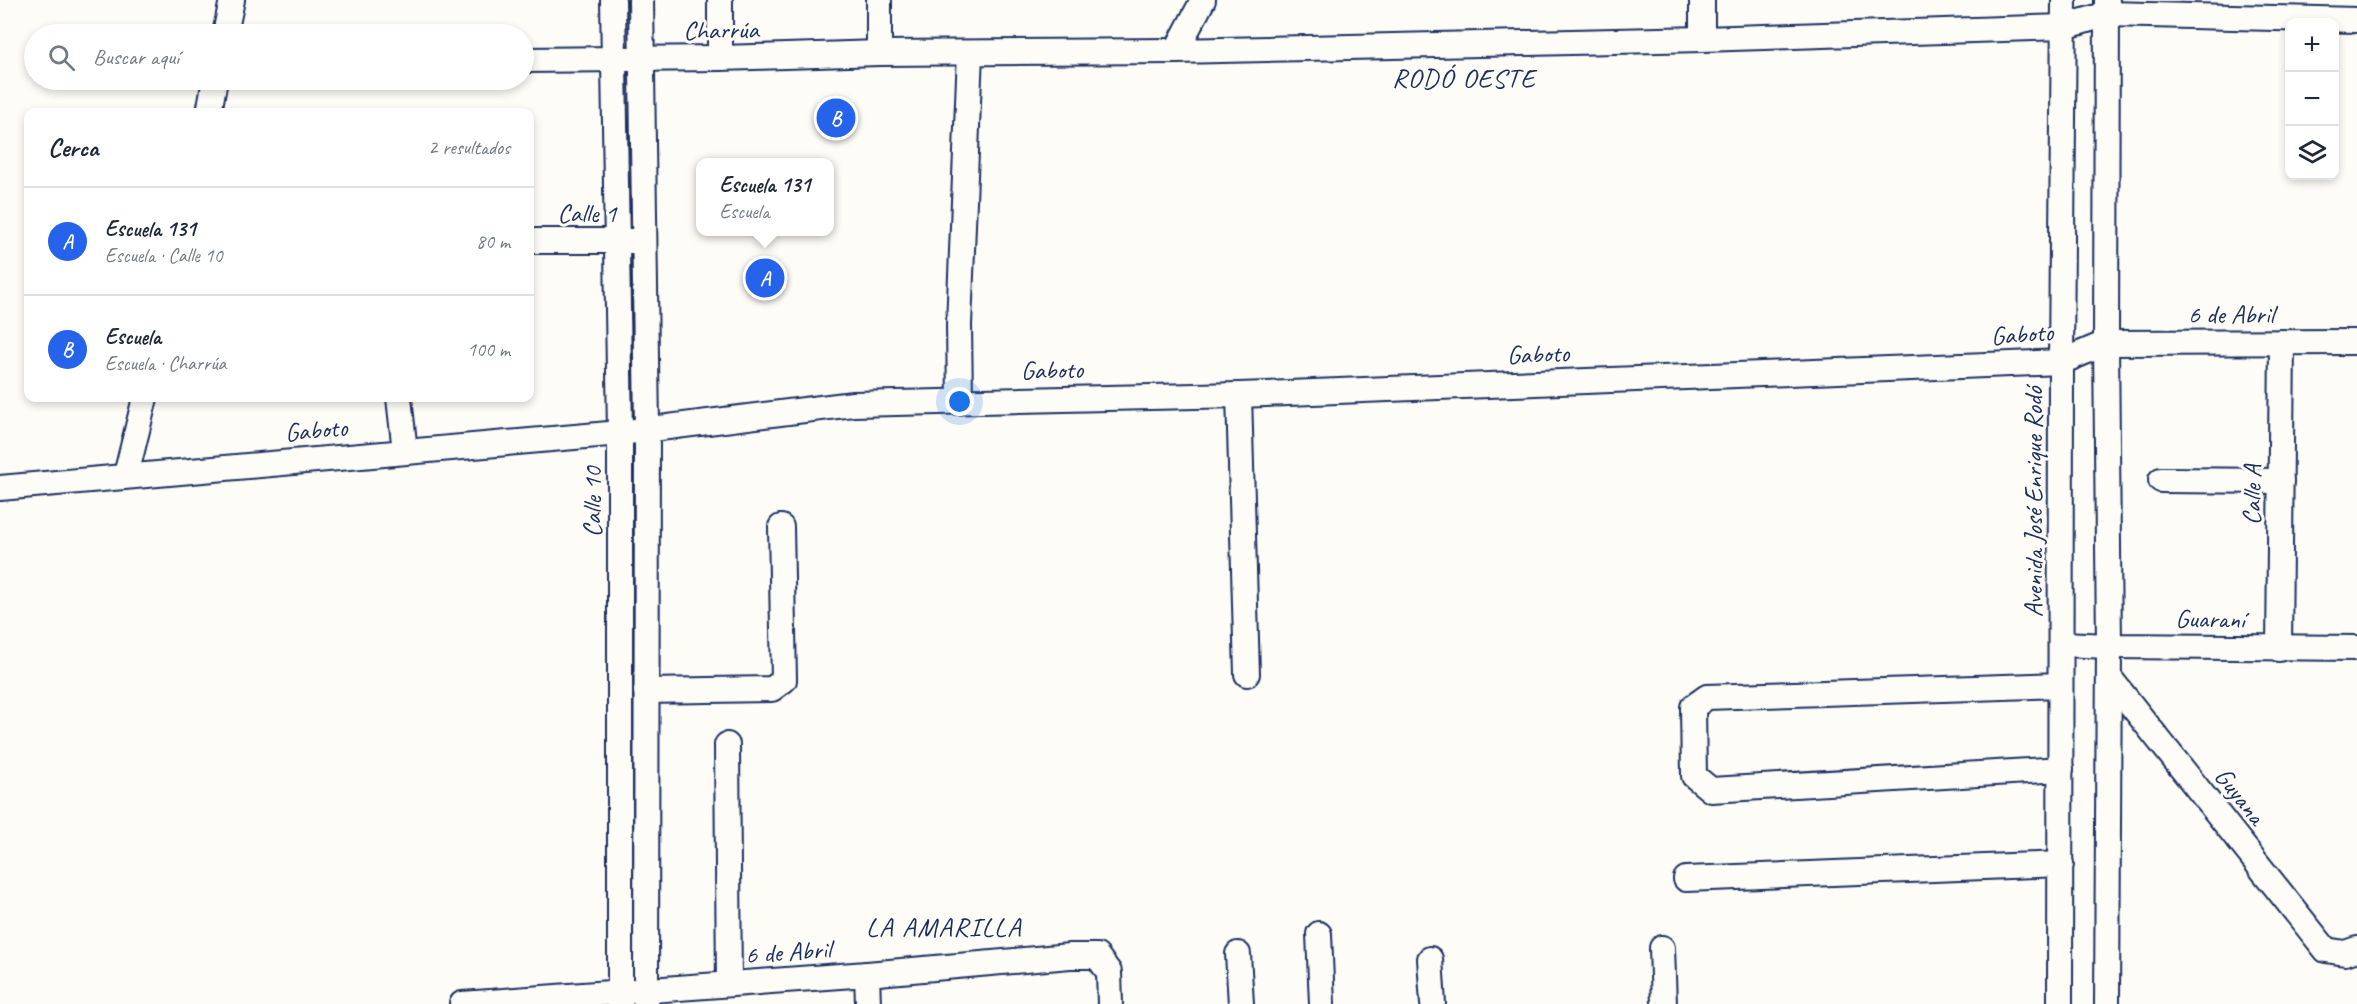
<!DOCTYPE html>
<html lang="es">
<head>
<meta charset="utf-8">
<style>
	:root { --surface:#fff; --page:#f6f6f7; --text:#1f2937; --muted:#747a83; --line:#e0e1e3; --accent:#2563eb }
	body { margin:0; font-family:Caveat,sans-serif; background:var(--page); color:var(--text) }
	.controls { position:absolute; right:18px; top:18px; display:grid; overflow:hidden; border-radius:12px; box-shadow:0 3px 9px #0003 }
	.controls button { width:54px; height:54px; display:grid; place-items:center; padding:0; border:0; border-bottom:2px solid var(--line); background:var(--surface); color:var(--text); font:30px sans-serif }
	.you { position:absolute; left:960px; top:402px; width:21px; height:21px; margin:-15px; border:4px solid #fff; border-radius:50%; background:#1a73e8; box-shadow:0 0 0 9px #1a73e833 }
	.badge { display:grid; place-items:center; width:39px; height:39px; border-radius:50%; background:var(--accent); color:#fff; font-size:20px; font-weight:700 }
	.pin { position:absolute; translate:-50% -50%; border:3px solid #fff; box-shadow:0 2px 6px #0006 }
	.popup { position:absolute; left:696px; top:158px; width:138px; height:78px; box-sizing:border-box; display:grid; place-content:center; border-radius:12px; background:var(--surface); filter:drop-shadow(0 2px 4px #0005); font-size:20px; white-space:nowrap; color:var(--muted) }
	.popup b { font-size:22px; color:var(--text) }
	.popup::after { content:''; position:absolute; left:50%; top:100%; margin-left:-12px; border:12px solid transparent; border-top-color:var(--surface) }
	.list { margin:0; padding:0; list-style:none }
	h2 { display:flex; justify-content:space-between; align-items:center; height:78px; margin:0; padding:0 24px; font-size:26px }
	h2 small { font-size:20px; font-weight:400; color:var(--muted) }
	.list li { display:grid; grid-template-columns:39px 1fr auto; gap:18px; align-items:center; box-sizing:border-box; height:108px; padding:0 24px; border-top:2px solid var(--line) }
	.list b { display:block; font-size:22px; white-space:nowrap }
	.list p { margin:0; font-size:20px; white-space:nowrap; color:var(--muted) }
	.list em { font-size:20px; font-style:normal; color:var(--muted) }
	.icon { flex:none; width:33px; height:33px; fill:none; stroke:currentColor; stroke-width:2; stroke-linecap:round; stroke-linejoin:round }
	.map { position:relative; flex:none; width:2357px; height:1004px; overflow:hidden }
	.search { position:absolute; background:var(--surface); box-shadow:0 3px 9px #0003; left:24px; top:24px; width:510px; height:66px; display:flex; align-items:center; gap:15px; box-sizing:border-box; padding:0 21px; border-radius:33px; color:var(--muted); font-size:22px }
	.panel { position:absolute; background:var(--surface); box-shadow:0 3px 9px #0003; left:24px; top:108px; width:510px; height:294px; border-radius:12px }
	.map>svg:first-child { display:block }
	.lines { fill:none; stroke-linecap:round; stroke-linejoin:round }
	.minor-casing { stroke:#1b2f5e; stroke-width:28 }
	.minor { stroke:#fdfcf7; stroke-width:24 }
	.labels { text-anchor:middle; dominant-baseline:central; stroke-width:6; stroke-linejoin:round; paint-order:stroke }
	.street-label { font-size:26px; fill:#1b2f5e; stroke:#fdfcf7 }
	.neighbourhood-label { font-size:27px; letter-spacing:1.5px; fill:#1b2f5e; stroke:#fdfcf7 }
</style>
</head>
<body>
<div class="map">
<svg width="2357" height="1004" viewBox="0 0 2357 1004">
	<rect width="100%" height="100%" fill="#fdfcf7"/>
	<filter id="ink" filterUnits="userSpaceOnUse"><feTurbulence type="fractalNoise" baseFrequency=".0167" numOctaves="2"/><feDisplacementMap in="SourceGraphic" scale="12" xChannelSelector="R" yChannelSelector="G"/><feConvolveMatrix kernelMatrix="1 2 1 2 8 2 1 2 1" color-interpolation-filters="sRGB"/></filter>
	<g filter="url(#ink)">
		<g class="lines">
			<g class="minor-casing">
				<g id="minor">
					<polyline points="613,0 620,433 620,1004"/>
					<polyline points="641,0 647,428 646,1004"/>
					<polyline points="1702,0 1702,39"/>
					<polyline points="2107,0 2106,343 2109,646 2107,1004"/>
					<polyline points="225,34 232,0"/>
					<polyline points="1176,51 1203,0"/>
					<polyline points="879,53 879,0"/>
					<polyline points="720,58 720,0"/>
					<polyline points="524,60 720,58 879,53 1176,51 1702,39 2064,27 2107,14 2357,20"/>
					<polyline points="209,112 215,80"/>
					<polyline points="530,241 633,241"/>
					<polyline points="1239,395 1247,674"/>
					<polyline points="399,398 405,451"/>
					<polyline points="960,401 959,325 970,53"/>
					<polyline points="126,475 145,398"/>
					<polyline points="2161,480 2281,481"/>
					<polyline points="0,488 620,433 853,404 1239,395 2061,362 2106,343 2357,342"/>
					<polyline points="2062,644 2109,646 2357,648"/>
					<polyline points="2279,649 2282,342"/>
					<polyline points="2109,677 2326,950 2345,953 2357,949"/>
					<polyline points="2060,685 1707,697 1693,707 1694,776 1711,790 2061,769"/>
					<polyline points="646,691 772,689 784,680 781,527"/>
					<polyline points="727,745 729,984"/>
					<polyline points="1686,879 2061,864"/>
					<polyline points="1319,934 1322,1004"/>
					<polyline points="1662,948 1664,1004"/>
					<polyline points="1238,954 1241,1004"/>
					<polyline points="1430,959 1433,1004"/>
					<polyline points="867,974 868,1004"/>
					<polyline points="462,1004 867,974 1070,956 1097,956 1109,972 1110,1004"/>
					<polyline points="2060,1004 2061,362 2064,0"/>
				</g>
			</g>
			<use href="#minor" class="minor"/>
		</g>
	</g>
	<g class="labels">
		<g class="street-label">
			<text transform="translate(721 30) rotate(-1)">Charrúa</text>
			<text x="587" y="213">Calle 1</text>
			<text x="2231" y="314">6 de Abril</text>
			<text transform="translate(2022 334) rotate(-4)">Gaboto</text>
			<text transform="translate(1538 354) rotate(-2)">Gaboto</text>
			<text transform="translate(1052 370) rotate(-1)">Gaboto</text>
			<text transform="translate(316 430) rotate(-5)">Gaboto</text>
			<text transform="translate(2252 495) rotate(-89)">Calle A</text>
			<text transform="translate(592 502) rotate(-90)">Calle 10</text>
			<text transform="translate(2033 502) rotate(-90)">Avenida José Enrique Rodó</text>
			<text transform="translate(2210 619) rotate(1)">Guaraní</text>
			<text transform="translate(2240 796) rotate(52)">Guyana</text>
			<text transform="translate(788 952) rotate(-4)">6 de Abril</text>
		</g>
		<g class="neighbourhood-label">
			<text x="1464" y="78">RODÓ OESTE</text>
			<text x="944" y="927">LA AMARILLA</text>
		</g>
	</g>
</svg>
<div class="controls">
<button>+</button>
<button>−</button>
<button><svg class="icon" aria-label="layers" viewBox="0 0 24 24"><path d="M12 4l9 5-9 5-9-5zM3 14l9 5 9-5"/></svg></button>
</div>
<div class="you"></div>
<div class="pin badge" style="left:765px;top:278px">A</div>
<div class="popup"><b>Escuela 131</b>Escuela</div>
<div class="pin badge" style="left:836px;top:118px">B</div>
<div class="search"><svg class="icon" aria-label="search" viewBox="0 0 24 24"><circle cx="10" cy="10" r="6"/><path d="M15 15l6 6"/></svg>Buscar aquí</div>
<section class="panel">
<h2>Cerca<small>2 resultados</small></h2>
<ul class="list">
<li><span class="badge">A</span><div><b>Escuela 131</b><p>Escuela · Calle 10</p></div><em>80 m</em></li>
<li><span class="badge">B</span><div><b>Escuela</b><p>Escuela · Charrúa</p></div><em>100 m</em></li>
</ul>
</section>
</div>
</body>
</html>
